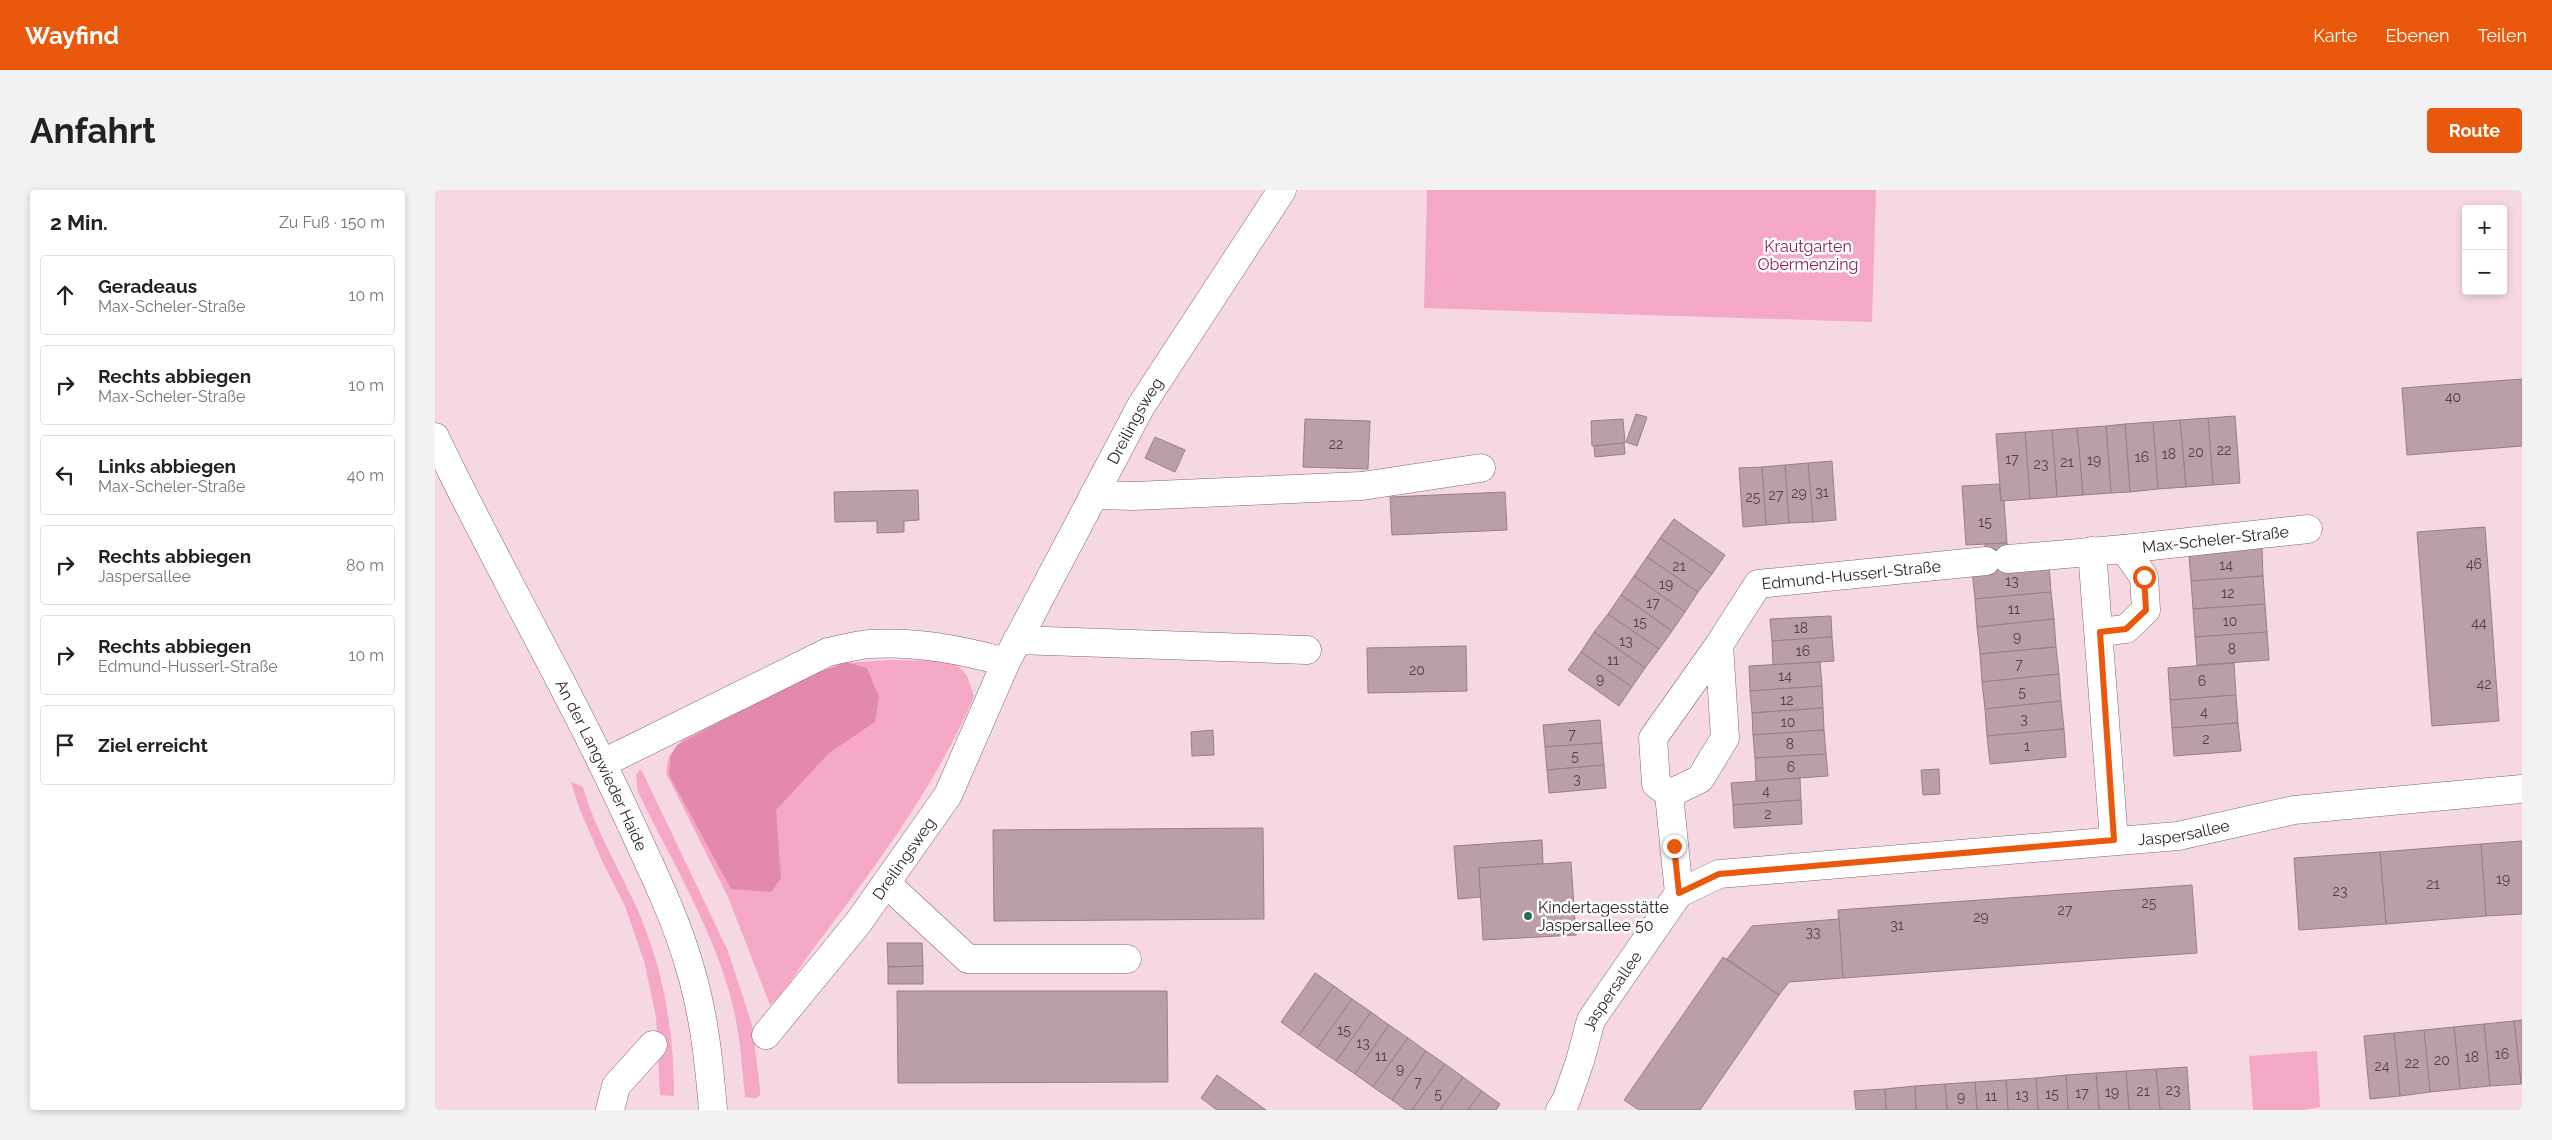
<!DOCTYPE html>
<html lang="de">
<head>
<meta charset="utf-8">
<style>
	:root { --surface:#fff; --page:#f2f2f2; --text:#222; --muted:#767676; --line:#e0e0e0; --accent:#ea580c }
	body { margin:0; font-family:Raleway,sans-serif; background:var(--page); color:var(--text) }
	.controls { position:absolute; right:15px; top:15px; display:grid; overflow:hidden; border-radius:5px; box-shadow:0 2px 8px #0003 }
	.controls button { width:45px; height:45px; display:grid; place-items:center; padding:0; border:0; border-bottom:1px solid var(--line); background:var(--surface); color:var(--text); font:25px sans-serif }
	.stop { position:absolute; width:15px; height:15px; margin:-11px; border:4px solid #ea580c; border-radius:50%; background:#fff }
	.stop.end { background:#ea580c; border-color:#fff; box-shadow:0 1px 5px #0008 }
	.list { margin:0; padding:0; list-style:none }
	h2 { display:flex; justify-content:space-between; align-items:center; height:65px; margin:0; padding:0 20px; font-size:21px }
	h2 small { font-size:16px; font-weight:400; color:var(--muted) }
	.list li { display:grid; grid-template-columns:32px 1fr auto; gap:15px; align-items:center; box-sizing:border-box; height:80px; margin:0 10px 10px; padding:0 10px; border:1px solid var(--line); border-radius:5px }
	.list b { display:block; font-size:19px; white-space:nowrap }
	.list p { margin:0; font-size:16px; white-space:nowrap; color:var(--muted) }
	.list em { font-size:16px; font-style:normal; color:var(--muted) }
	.icon { flex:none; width:28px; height:28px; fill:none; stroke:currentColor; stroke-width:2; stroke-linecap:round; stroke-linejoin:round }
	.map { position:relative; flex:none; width:2087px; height:920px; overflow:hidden; border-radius:5px }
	header { display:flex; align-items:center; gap:30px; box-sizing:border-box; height:70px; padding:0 25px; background:var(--accent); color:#fff }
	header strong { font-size:24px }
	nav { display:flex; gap:28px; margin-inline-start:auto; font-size:18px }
	.intro { display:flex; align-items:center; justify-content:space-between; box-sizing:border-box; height:120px; padding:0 30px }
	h1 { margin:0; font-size:35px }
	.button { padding:12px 22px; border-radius:5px; background:var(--accent); color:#fff; font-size:18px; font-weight:700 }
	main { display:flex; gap:30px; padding:0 30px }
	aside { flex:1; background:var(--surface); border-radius:5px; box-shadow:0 2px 8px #0003 }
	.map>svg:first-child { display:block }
	.green { fill:#f4a8c6 }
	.forest { fill:#e489ae }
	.building { fill:#ba9ea8; stroke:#997e88 }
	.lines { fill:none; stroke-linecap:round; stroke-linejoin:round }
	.minor-casing { stroke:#816771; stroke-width:29 }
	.minor { stroke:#fff; stroke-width:28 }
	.route { stroke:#ea580c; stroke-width:6 }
	.poi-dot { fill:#2b6a57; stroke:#fff; stroke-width:2 }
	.labels { text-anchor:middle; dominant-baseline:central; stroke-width:5; stroke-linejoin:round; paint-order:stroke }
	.number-label { font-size:14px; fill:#524248 }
	.park-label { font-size:16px; fill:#8b2257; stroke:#fff }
	.street-label { font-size:16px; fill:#2f2428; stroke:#fff }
	.poi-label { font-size:16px; fill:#2f2428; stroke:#fff; text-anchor:start }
</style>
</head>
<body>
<header>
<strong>Wayfind</strong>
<nav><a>Karte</a><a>Ebenen</a><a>Teilen</a></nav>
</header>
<div class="intro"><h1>Anfahrt</h1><a class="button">Route</a></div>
<main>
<aside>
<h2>2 Min.<small>Zu Fuß · 150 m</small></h2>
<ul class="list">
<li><svg class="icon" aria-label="ahead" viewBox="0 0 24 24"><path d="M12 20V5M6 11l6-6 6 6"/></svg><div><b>Geradeaus</b><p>Max-Scheler-Straße</p></div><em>10 m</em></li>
<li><svg class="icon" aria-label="right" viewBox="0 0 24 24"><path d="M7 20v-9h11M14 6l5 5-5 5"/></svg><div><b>Rechts abbiegen</b><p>Max-Scheler-Straße</p></div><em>10 m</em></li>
<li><svg class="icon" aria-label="left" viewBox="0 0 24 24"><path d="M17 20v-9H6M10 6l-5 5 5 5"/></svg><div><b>Links abbiegen</b><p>Max-Scheler-Straße</p></div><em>40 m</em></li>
<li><svg class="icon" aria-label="right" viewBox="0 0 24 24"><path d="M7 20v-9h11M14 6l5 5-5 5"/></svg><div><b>Rechts abbiegen</b><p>Jaspersallee</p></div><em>80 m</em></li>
<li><svg class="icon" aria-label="right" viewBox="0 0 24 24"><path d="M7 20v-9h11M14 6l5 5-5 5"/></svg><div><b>Rechts abbiegen</b><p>Edmund-Husserl-Straße</p></div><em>10 m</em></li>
<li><svg class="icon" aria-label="arrive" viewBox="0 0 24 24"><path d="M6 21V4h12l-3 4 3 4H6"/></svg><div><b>Ziel erreicht</b></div></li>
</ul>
</aside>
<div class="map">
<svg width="2087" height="920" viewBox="0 0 2087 920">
	<rect width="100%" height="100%" fill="#f6d8e3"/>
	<g class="green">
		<polygon points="992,0 1441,0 1437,132 989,118"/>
		<path d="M 453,470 L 519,471 L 532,486 L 539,506 C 503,593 438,680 381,755 C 367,773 352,801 335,815 L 293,707 L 231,583 L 234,566 L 249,548 L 355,493 L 412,473 Z"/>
		<path d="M 206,579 L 293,761 L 317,835 L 325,898 L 325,905 L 321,908 L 310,907 C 307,876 305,846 298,816 C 280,742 236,670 203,602 L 201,585 Z"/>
		<path d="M 136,592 L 148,597 C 159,638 187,684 204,723 C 229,782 239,842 239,906 L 225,905 L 221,827 L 209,771 L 190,716 L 168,673 L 145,620 Z"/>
		<polygon points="1882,861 1885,917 1868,920 1818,920 1814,866"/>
	</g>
	<polygon class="forest" points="411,472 432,478 444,507 440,532 394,563 341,620 346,688 336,702 296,699 234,585 236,565 242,555 358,492"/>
	<g class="building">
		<polygon points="2087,189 2087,256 1972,265 1967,198"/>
		<polygon points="1201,224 1212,227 1202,256 1191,252"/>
		<polygon points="1800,226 1805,293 1778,295 1773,228"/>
		<polygon points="1773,228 1778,295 1751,297 1745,230"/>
		<polygon points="870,229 935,231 933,279 868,277"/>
		<polygon points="1188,229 1190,253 1157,256 1156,231"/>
		<polygon points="1745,230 1751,297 1723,299 1718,232"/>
		<polygon points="1718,232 1723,299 1695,302 1690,234"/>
		<polygon points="1690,234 1695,302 1676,303 1671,236"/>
		<polygon points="1671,236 1676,303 1648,305 1642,238"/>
		<polygon points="1642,238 1648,305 1622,307 1617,240"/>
		<polygon points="1617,240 1622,307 1595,309 1590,242"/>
		<polygon points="1590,242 1595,309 1566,311 1561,244"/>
		<polygon points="720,247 750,260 740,282 710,268"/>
		<polygon points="1189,253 1190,264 1160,267 1159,256"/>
		<polygon points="1397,271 1401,330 1378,332 1373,273"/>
		<polygon points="1373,273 1378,332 1354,333 1350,275"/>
		<polygon points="1350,275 1354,333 1331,335 1327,277"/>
		<polygon points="1327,277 1331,335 1308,337 1304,278"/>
		<polygon points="1564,294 1566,311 1569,311 1572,353 1531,355 1527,296"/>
		<polygon points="483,300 484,330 469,331 469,342 442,343 442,331 400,332 399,302"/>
		<polygon points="1070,302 1072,340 957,345 955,307"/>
		<polygon points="1239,329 1290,365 1277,384 1225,348"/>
		<polygon points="2050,337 2064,531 1997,536 1982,342"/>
		<polygon points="1225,348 1277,384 1263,402 1212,367"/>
		<polygon points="1572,353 1574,378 1552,379 1550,354"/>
		<polygon points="1827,358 1828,386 1756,391 1754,364"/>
		<polygon points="1212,367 1263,402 1250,422 1199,386"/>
		<polygon points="1614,374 1616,402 1540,409 1537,381"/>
		<polygon points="1199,386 1250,422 1237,441 1186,405"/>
		<polygon points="1828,386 1830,414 1758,419 1756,391"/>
		<polygon points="1616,402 1619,429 1542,437 1540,409"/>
		<polygon points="1186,405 1237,441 1224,459 1173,424"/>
		<polygon points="1830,414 1832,442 1760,447 1758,419"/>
		<polygon points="1173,424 1224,459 1210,478 1159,442"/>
		<polygon points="1396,426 1397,447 1337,451 1335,429"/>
		<polygon points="1619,429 1621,457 1545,464 1542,437"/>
		<polygon points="1159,442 1210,478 1197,497 1146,462"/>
		<polygon points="1832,442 1834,470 1762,475 1760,447"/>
		<polygon points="1397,447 1399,471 1338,475 1337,451"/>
		<polygon points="1031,456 1032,501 933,503 932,458"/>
		<polygon points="1621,457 1624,484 1547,492 1545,464"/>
		<polygon points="1146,462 1197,497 1184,516 1133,480"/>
		<polygon points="1385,472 1387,496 1315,501 1314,476"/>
		<polygon points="1799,473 1801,505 1735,510 1733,478"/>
		<polygon points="1624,484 1626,511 1550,519 1547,492"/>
		<polygon points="1387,496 1388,518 1317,523 1315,501"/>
		<polygon points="1801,505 1803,533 1737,538 1735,510"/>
		<polygon points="1626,511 1629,539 1552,546 1550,519"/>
		<polygon points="1388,518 1389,540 1318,545 1317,523"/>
		<polygon points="1165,530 1167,553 1110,557 1108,535"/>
		<polygon points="1803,533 1806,561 1739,566 1737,538"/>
		<polygon points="1629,539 1631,567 1555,574 1552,546"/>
		<polygon points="778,540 779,565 757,566 756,542"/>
		<polygon points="1389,540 1391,564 1320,568 1318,545"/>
		<polygon points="1167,553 1169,575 1112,580 1110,557"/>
		<polygon points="1391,564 1393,586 1321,591 1320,568"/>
		<polygon points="1169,575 1171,598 1114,603 1112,580"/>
		<polygon points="1504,579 1505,604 1488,605 1486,580"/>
		<polygon points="1365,588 1366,610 1298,615 1296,593"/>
		<polygon points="1366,610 1367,634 1299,638 1298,615"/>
		<polygon points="828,638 829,729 559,731 558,640"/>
		<polygon points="1107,650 1108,674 1044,678 1046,707 1023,709 1019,656"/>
		<polygon points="2087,651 2087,724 2051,726 2046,654"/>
		<polygon points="2046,654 2051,726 1951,734 1945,662"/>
		<polygon points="1945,662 1951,734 1864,740 1859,668"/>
		<polygon points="1136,672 1141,745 1048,750 1044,678"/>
		<polygon points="1757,695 1762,763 1408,788 1403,720"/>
		<polygon points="1404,729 1408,788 1354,792 1344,805 1292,769 1317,736"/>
		<polygon points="452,753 487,753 488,776 453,777"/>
		<polygon points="1288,767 1344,805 1265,920 1204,920 1189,910"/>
		<polygon points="488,776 488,794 453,794 453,777"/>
		<polygon points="880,783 899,796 864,845 846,832"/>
		<polygon points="899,796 917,809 882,858 864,845"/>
		<polygon points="462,801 732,801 733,892 463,893"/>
		<polygon points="917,809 936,822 901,871 882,858"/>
		<polygon points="936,822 954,835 920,884 901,871"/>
		<polygon points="2087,830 2087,893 2086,894 2079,831"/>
		<polygon points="2079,831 2086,894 2055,896 2049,834"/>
		<polygon points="2049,834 2055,896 2025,899 2019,837"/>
		<polygon points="954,835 973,848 938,897 920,884"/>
		<polygon points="2019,837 2025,899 1995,902 1989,840"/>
		<polygon points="1989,840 1995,902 1965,906 1959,843"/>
		<polygon points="1959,843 1965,906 1935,909 1929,846"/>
		<polygon points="973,848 991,861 957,910 938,897"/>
		<polygon points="991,861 1010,874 977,920 971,920 957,910"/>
		<polygon points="1010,874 1028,887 1005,920 977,920"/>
		<polygon points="1752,877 1755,920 1725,920 1721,879"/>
		<polygon points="1721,879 1725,920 1694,920 1691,881"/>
		<polygon points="1691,881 1694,920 1664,920 1661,883"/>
		<polygon points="1661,883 1664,920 1633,920 1631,885"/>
		<polygon points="782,885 831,920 782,920 766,908"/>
		<polygon points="1631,885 1633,920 1603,920 1601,888"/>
		<polygon points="1028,887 1047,901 1033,920 1005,920"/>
		<polygon points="1601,888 1603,920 1573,920 1571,890"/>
		<polygon points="1571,890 1573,920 1542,920 1540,892"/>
		<polygon points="1540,892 1542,920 1512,920 1510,894"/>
		<polygon points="1510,894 1512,920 1481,920 1480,896"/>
		<polygon points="1480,896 1481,920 1451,920 1450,899"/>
		<polygon points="1450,899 1451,920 1421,920 1419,901"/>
		<polygon points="1047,901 1065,914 1061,920 1033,920"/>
	</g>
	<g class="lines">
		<g class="minor-casing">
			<g id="minor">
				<path id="s1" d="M 0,247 C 62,377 135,501 195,632 C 217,680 241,728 255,778 C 269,824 274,872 278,920"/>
				<polyline points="659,305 699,306 927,296 1046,278"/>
				<path id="s2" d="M 1689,359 L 1873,339"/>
				<polyline points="1657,361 1679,650"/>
				<polyline points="1573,369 1689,359 1709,387 1711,420 1691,439 1665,442"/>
				<polyline points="582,450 872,460"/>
				<path id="s3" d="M 1284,455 L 1323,394 L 1551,371"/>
				<path d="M 168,573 L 393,462 C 407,459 421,455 435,454 C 482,451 526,460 571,472"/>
				<polyline points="1234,604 1265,589 1290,548 1284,455 1218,548 1221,594 1234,604 1244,703"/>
				<polyline points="451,693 533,769 692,769"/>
				<path id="s4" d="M 331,845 L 423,733 L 513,605 L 571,472 L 706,216 L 847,0"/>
				<polyline points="175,920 181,896 218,855"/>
				<path id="s5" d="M 1125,920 L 1131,911 L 1145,871 L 1156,830 L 1244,703 L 1284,684 L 1743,646 L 1859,620 L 2087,599"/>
			</g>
		</g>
		<use href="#minor" class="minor"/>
	</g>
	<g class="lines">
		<polyline class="route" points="1239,656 1244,703 1284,684 1679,650 1665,442 1691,439 1711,420 1709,387"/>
	</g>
	<circle class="poi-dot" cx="1093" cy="726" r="5"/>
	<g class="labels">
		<g class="number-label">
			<text x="2018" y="207">40</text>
			<text x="901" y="254">22</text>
			<text x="1789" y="260">22</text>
			<text x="1761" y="262">20</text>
			<text x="1734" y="264">18</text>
			<text x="1707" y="267">16</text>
			<text x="1577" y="269">17</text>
			<text x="1659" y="270">19</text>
			<text x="1632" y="272">21</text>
			<text x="1606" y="274">23</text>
			<text x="1387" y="302">31</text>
			<text x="1364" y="303">29</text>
			<text x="1341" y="305">27</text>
			<text x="1318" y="307">25</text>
			<text x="1550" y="332">15</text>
			<text x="2039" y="374">46</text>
			<text x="1791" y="375">14</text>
			<text x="1244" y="376">21</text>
			<text x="1577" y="391">13</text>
			<text x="1231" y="394">19</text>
			<text x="1793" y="403">12</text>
			<text x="1218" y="413">17</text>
			<text x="1579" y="419">11</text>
			<text x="1795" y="431">10</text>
			<text x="1205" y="432">15</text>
			<text x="2044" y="433">44</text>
			<text x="1366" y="438">18</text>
			<text x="1582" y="447">9</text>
			<text x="1191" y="451">13</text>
			<text x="1797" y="459">8</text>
			<text x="1368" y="461">16</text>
			<text x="1178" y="470">11</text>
			<text x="1584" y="474">7</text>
			<text x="982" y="480">20</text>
			<text x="1350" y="486">14</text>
			<text x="1165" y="489">9</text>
			<text x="1767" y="491">6</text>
			<text x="2049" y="494">42</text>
			<text x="1587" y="502">5</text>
			<text x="1352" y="510">12</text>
			<text x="1769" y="522">4</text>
			<text x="1589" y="529">3</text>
			<text x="1353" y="532">10</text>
			<text x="1137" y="544">7</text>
			<text x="1771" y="549">2</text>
			<text x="1355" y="554">8</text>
			<text x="1592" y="556">1</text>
			<text x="1140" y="566">5</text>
			<text x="1356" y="577">6</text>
			<text x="1142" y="589">3</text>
			<text x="1331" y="601">4</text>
			<text x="1333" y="624">2</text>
			<text x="2068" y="689">19</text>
			<text x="1998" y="694">21</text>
			<text x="1905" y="701">23</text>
			<text x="1714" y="713">25</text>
			<text x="1630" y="720">27</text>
			<text x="1546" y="727">29</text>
			<text x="1462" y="735">31</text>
			<text x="1378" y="742">33</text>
			<text x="909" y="840">15</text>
			<text x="928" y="853">13</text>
			<text x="2067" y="864">16</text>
			<text x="946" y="866">11</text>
			<text x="2037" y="867">18</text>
			<text x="2007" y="870">20</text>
			<text x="1977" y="873">22</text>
			<text x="1947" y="876">24</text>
			<text x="965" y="879">9</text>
			<text x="983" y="892">7</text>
			<text x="1738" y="900">23</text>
			<text x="1708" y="901">21</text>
			<text x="1677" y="902">19</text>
			<text x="1647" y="903">17</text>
			<text x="1003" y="904">5</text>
			<text x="1617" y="904">15</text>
			<text x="1587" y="905">13</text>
			<text x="1556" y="906">11</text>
			<text x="1526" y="907">9</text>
		</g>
		<g class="park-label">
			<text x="1373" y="56">Krautgarten<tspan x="1373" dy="18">Obermenzing</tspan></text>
		</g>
		<g class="street-label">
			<text stroke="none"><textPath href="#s4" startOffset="720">Dreilingsweg</textPath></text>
			<text stroke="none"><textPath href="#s2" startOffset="92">Max-Scheler-Straße</textPath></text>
			<text stroke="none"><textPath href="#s3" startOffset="166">Edmund-Husserl-Straße</textPath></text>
			<text stroke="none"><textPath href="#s1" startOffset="368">An der Langwieder Haide</textPath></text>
			<text stroke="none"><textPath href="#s5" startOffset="761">Jaspersallee</textPath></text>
			<text stroke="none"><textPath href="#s4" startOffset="224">Dreilingsweg</textPath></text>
			<text stroke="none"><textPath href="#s5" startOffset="131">Jaspersallee</textPath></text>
		</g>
		<g class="poi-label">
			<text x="1103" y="717">Kindertagesstätte<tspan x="1103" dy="18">Jaspersallee 50</tspan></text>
		</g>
	</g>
</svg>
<div class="controls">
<button>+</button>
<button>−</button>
</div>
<div class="stop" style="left:1709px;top:387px"></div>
<div class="stop end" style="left:1239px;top:656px"></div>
</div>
</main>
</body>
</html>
